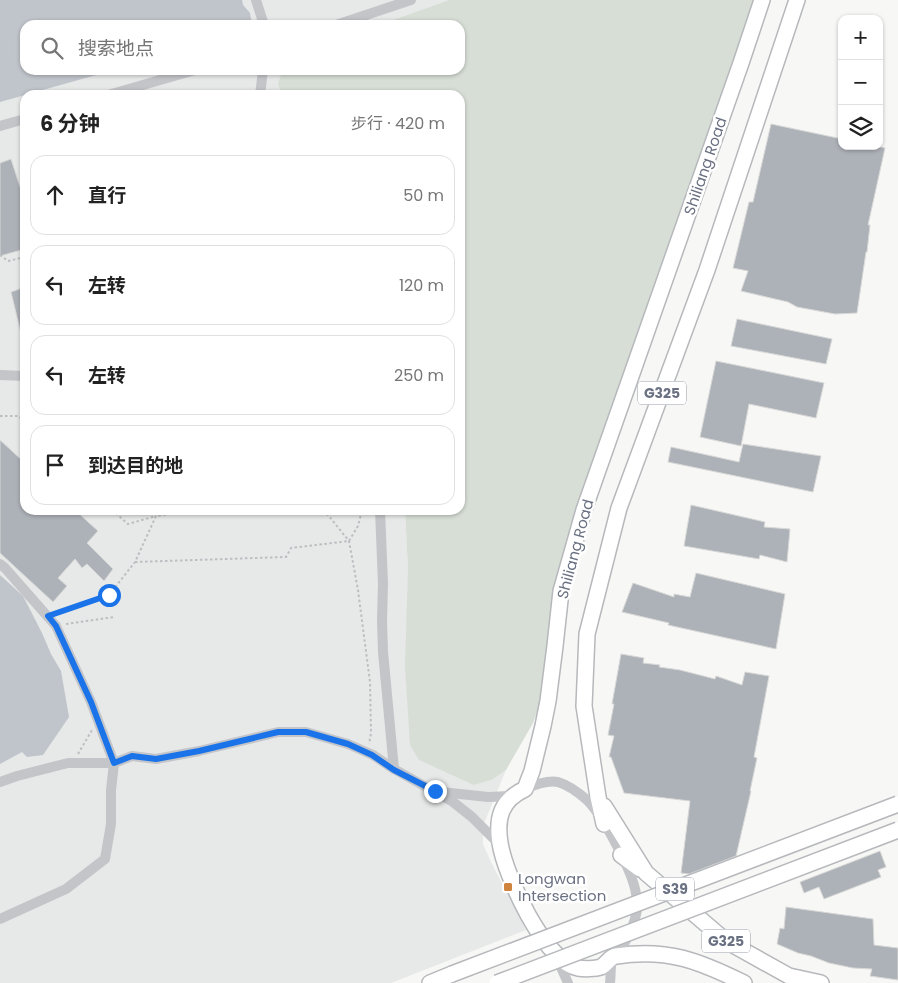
<!DOCTYPE html>
<html lang="zh">
<head>
<meta charset="utf-8">
<style>
	:root { --surface:#fff; --page:#f2f2f2; --text:#222; --muted:#767676; --line:#e0e0e0 }
	body { margin:0; font-family:Poppins,"Noto Sans SC",sans-serif; background:var(--page); color:var(--text) }
	.controls { position:absolute; right:15px; top:15px; display:grid; overflow:hidden; border-radius:10px; box-shadow:0 1px 4px #0004 }
	.controls button { width:45px; height:45px; display:grid; place-items:center; padding:0; border:0; border-bottom:1px solid var(--line); background:var(--surface); color:var(--text); font:25px sans-serif }
	.stop { position:absolute; width:15px; height:15px; margin:-11px; border:4px solid #1a73e8; border-radius:50%; background:#fff }
	.stop.end { background:#1a73e8; border-color:#fff; box-shadow:0 1px 5px #0008 }
	.list { margin:0; padding:0; list-style:none }
	h2 { display:flex; justify-content:space-between; align-items:center; height:65px; margin:0; padding:0 20px; font-size:21px }
	h2 small { font-size:16px; font-weight:400; color:var(--muted) }
	.list li { display:grid; grid-template-columns:32px 1fr auto; gap:15px; align-items:center; box-sizing:border-box; height:80px; margin:0 10px 10px; padding:0 10px; border:1px solid var(--line); border-radius:15px }
	.list b { display:block; font-size:19px; white-space:nowrap }
	.list em { font-size:16px; font-style:normal; color:var(--muted) }
	.icon { flex:none; width:28px; height:28px; fill:none; stroke:currentColor; stroke-width:2; stroke-linecap:round; stroke-linejoin:round }
	.map { position:relative; flex:none; width:898px; height:983px; overflow:hidden }
	.search { position:absolute; background:var(--surface); box-shadow:0 1px 4px #0004; left:20px; top:20px; width:445px; height:55px; display:flex; align-items:center; gap:12px; box-sizing:border-box; padding:0 18px; border-radius:15px; color:var(--muted); font-size:19px }
	.panel { position:absolute; background:var(--surface); box-shadow:0 1px 4px #0004; left:20px; top:90px; width:445px; height:425px; border-radius:15px }
	.map>svg:first-child { display:block }
	.built { fill:#e7e8e8 }
	.green { fill:#d7ded6 }
	.water { fill:#c0c5cb }
	.building { fill:#adb1b8; stroke:#d8d9d7 }
	.lines { fill:none; stroke-linecap:round; stroke-linejoin:round }
	.highway-casing { stroke:#b6b8bc; stroke-width:18 }
	.path { stroke:#bdbec1; stroke-width:2; stroke-dasharray:2.5 2.5; stroke-linecap:butt }
	.minor { stroke:#c4c5c9; stroke-width:10 }
	.highway { stroke:#fff; stroke-width:15 }
	.highway-bridge-casing { stroke:#b6b8bc; stroke-width:18; stroke-linecap:butt }
	.highway-bridge { stroke:#fff; stroke-width:15 }
	.route { stroke:#1a73e8; stroke-width:6 }
	.poi-dot { fill:#cf843d; stroke:#fff; stroke-width:2 }
	.labels { text-anchor:middle; dominant-baseline:central; stroke-width:5; stroke-linejoin:round; paint-order:stroke }
	.shield { fill:#fff; stroke:#979ca8; stroke-width:1 }
	.shield-label { font-size:14px; font-weight:bold; fill:#6a7182 }
	.street-label { font-size:15px; fill:#6a7182; stroke:#fff }
	.poi-label { font-size:15px; fill:#6a7182; stroke:#fff; text-anchor:start }
</style>
</head>
<body>
<div class="map">
<svg width="898" height="983" viewBox="0 0 898 983">
	<rect width="100%" height="100%" fill="#f7f7f5"/>
	<polygon class="built" points="0,0 449,0 379,25 25,25 25,70 282,70 278,84 282,95 25,95 25,510 405,510 408,570 493,779 506,770 483,826 483,844 490,860 526,930 391,983 0,983"/>
	<polygon class="green" points="449,0 757,0 567,551 542,698 533,723 506,770 493,779 474,785 419,760 410,745 405,666 408,570 405,510 460,510 460,95 282,95 278,84 282,70 460,70 460,25 379,25"/>
	<g class="water">
		<polygon points="0,0 242,0 243,5 250,13 252,25 25,25 25,70 114,70 0,102"/>
		<polygon points="0,575 23,596 42,633 51,654 61,671 69,717 43,755 27,757 22,752 0,764"/>
	</g>
	<g class="building">
		<polygon points="771,124 842,139 842,146 875,146 885,148 868,225 870,225 867,252 866,252 857,313 835,314 797,307 788,302 741,291 748,271 733,268 749,202 753,202"/>
		<polygon points="11,159 25,202 25,249 0,256 0,163"/>
		<polygon points="22,288 25,298 25,337 22,338 11,292"/>
		<polygon points="737,319 832,339 826,364 731,346"/>
		<polygon points="716,361 824,383 816,418 749,404 741,446 700,437"/>
		<polygon points="0,440 25,463 25,510 75,510 98,531 87,543 113,569 104,581 87,564 82,568 75,559 58,578 67,586 53,602 0,553"/>
		<polygon points="743,444 821,456 813,492 668,462 671,447 739,462"/>
		<polygon points="691,505 765,522 764,527 790,529 787,562 760,555 759,559 684,546"/>
		<polygon points="696,573 785,594 776,649 668,625 669,623 622,612 633,583 674,597 674,594 690,597"/>
		<polygon points="621,654 644,658 643,663 660,665 659,667 680,670 715,679 716,676 742,685 745,672 769,676 754,757 757,758 750,791 751,791 736,856 689,874 681,873 690,801 624,793 611,757 609,757 614,736 608,735 614,704 612,704"/>
		<polygon points="880,851 886,867 878,870 881,877 824,899 819,887 804,893 800,882"/>
		<polygon points="786,907 873,919 874,945 898,948 898,980 870,976 872,969 853,968 829,963 811,956 798,953 777,944 780,928 784,929"/>
	</g>
	<g class="lines">
		<g class="highway-casing">
			<g id="highway">
				<polyline points="604,806 646,873 726,941 789,976 821,983"/>
				<polyline points="604,824 598,797 584,706 587,634 619,508 707,270 797,0"/>
				<polyline points="621,855 640,869"/>
				<polyline points="430,983 452,974"/>
				<path d="M 744,983 C 699,961 668,948 616,956 C 609,957 607,964 601,967 C 595,969 584,969 578,968 C 544,961 505,875 500,843 C 496,818 501,800 525,789 L 532,771 L 543,726 L 548,701 L 555,646 L 561,591 L 584,510 L 741,63 L 762,0"/>
			</g>
		</g>
		<g class="path">
			<polyline points="0,255 8,261 25,257"/>
			<polyline points="0,416 19,416 25,423"/>
			<polyline points="112,510 128,524 156,516"/>
			<polyline points="317,510 328,515 349,541 358,590 370,682 371,733 369,744"/>
			<polyline points="135,562 286,557 291,548 349,541 358,526 362,510"/>
			<polyline points="57,613 109,595 135,562 156,516 196,510"/>
			<polyline points="66,624 114,617"/>
			<polyline points="78,754 92,730"/>
		</g>
		<g class="minor">
			<polyline points="256,0 264,25"/>
			<polyline points="336,25 411,0"/>
			<polyline points="108,95 195,70"/>
			<polyline points="260,95 263,70"/>
			<polyline points="0,126 25,119"/>
			<polyline points="0,375 25,376"/>
			<polyline points="380,510 383,584 382,621 383,652 394,769 453,802 472,817 500,845"/>
			<polyline points="0,564 5,568 56,626 91,702 114,763 111,790 111,824 105,859 66,889 0,919"/>
			<polyline points="0,782 17,776 68,763 114,763 132,756 156,759 199,751 278,732 306,732 348,744 373,755 394,769"/>
			<path d="M 525,789 C 534,785 547,780 558,782 C 568,785 579,793 587,800 C 603,816 633,872 636,894 C 637,899 637,905 637,910 C 635,921 631,932 625,942 C 622,947 615,951 613,956 C 610,962 611,976 610,983"/>
			<polyline points="441,792 488,797 513,796"/>
			<polyline points="556,956 568,983"/>
		</g>
		<use href="#highway" class="highway"/>
		<g class="highway-bridge-casing">
			<g id="highway-bridge">
				<polyline points="452,974 898,804"/>
				<polyline points="497,983 898,830"/>
			</g>
		</g>
		<use href="#highway-bridge" class="highway-bridge"/>
	</g>
	<g class="lines">
		<polyline class="route" points="109,595 48,616 56,626 91,702 114,763 132,756 156,759 199,751 278,732 306,732 348,744 372,755 394,770 435,791"/>
	</g>
	<rect class="poi-dot" x="503" y="882" width="10" height="10" rx="2.5"/>
	<g class="labels">
		<g class="shield">
			<rect x="638" y="381.5" width="48" height="23" rx="4"/>
			<rect x="656" y="877.5" width="38" height="23" rx="4"/>
			<rect x="702" y="929.5" width="48" height="23" rx="4"/>
		</g>
		<g class="shield-label">
			<text x="662" y="393">G325</text>
			<text x="675" y="889">S39</text>
			<text x="726" y="941">G325</text>
		</g>
		<g class="street-label">
			<text transform="translate(705 166) rotate(-71)">Shiliang Road</text>
			<text transform="translate(575 549) rotate(-75)">Shiliang Road</text>
		</g>
		<g class="poi-label">
			<text x="518" y="878">Longwan<tspan x="518" dy="17">Intersection</tspan></text>
		</g>
	</g>
</svg>
<div class="controls">
<button>+</button>
<button>−</button>
<button><svg class="icon" aria-label="layers" viewBox="0 0 24 24"><path d="M12 4l9 5-9 5-9-5zM3 14l9 5 9-5"/></svg></button>
</div>
<div class="stop" style="left:109px;top:595px"></div>
<div class="stop end" style="left:435px;top:791px"></div>
<div class="search"><svg class="icon" aria-label="search" viewBox="0 0 24 24"><circle cx="10" cy="10" r="6"/><path d="M15 15l6 6"/></svg>搜索地点</div>
<section class="panel">
<h2>6 分钟<small>步行 · 420 m</small></h2>
<ul class="list">
<li><svg class="icon" aria-label="ahead" viewBox="0 0 24 24"><path d="M12 20V5M6 11l6-6 6 6"/></svg><div><b>直行</b></div><em>50 m</em></li>
<li><svg class="icon" aria-label="left" viewBox="0 0 24 24"><path d="M17 20v-9H6M10 6l-5 5 5 5"/></svg><div><b>左转</b></div><em>120 m</em></li>
<li><svg class="icon" aria-label="left" viewBox="0 0 24 24"><path d="M17 20v-9H6M10 6l-5 5 5 5"/></svg><div><b>左转</b></div><em>250 m</em></li>
<li><svg class="icon" aria-label="arrive" viewBox="0 0 24 24"><path d="M6 21V4h12l-3 4 3 4H6"/></svg><div><b>到达目的地</b></div></li>
</ul>
</section>
</div>
</body>
</html>
